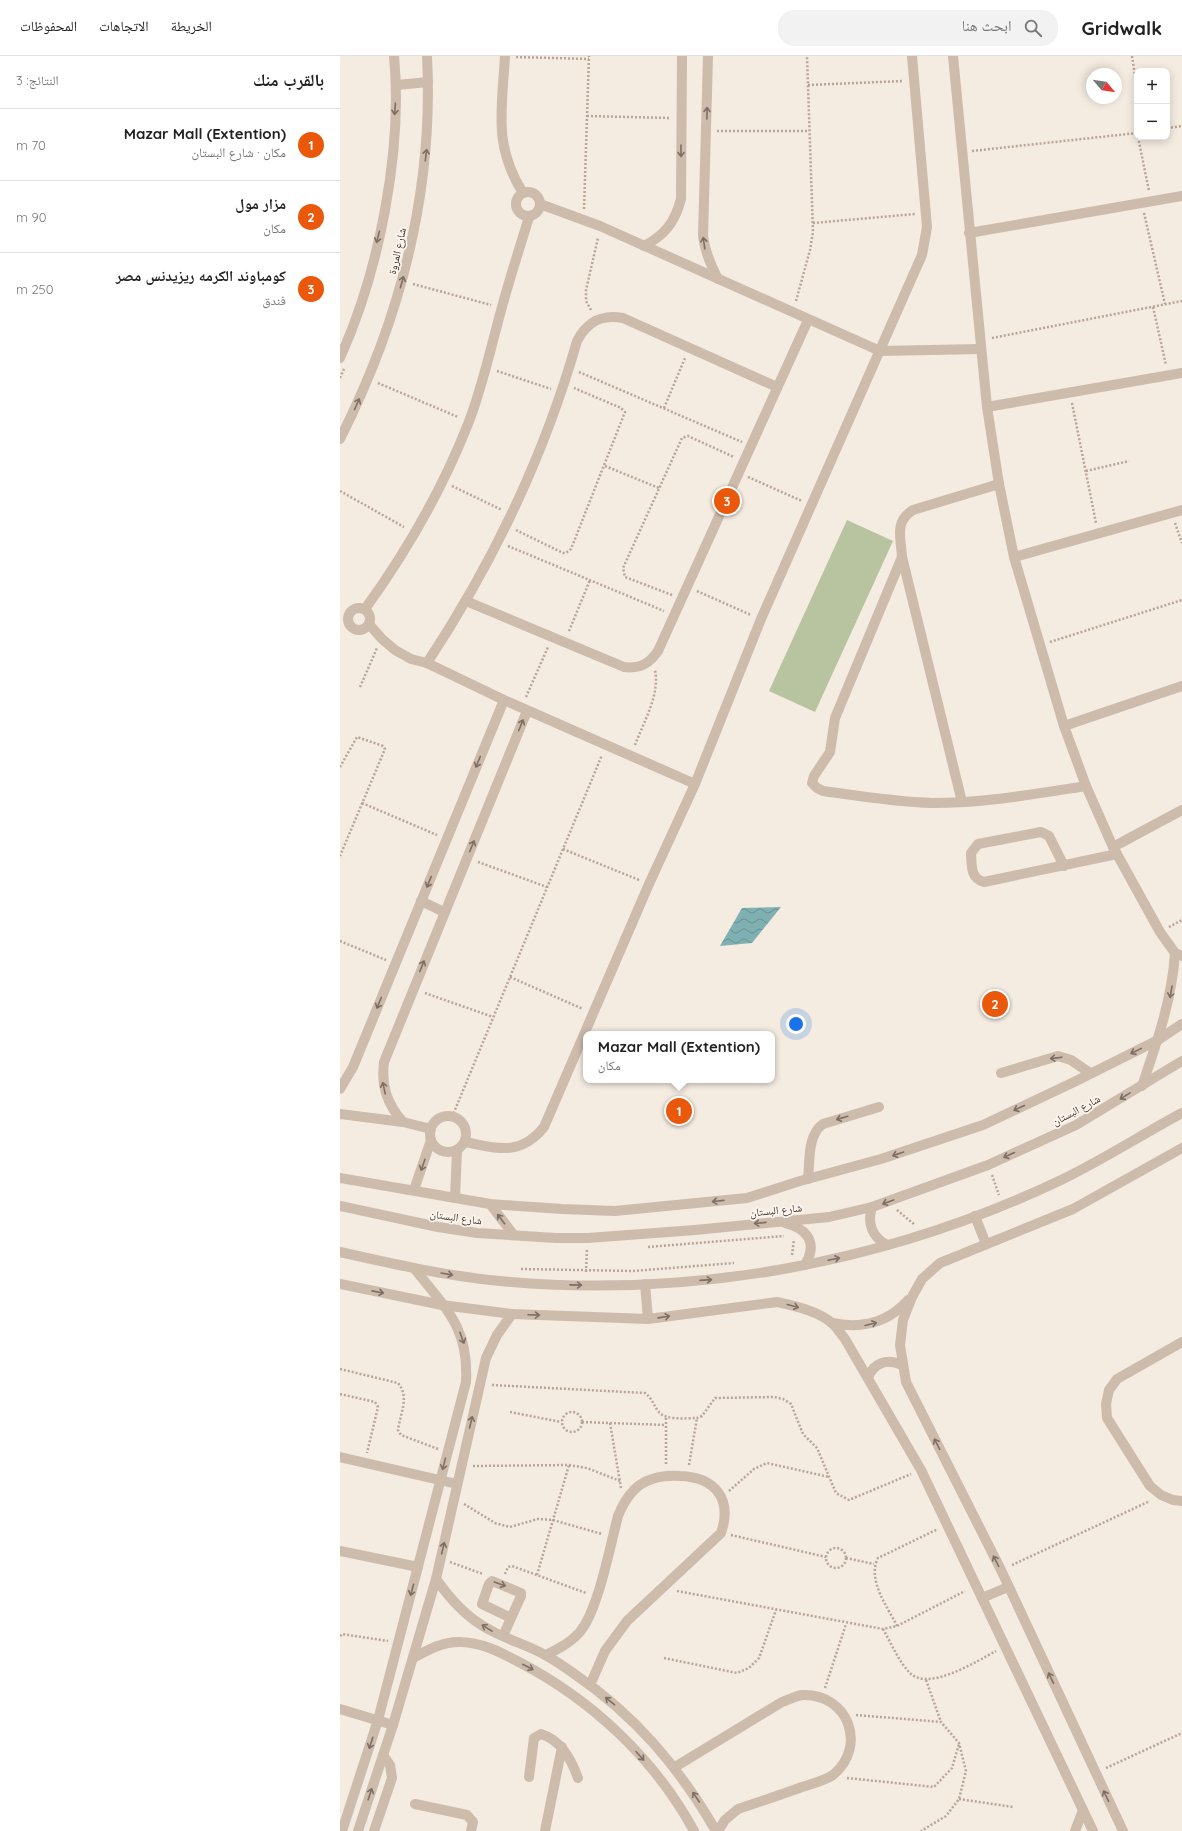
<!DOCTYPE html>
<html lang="ar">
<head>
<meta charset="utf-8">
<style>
	:root { --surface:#fff; --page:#f2f2f2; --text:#222; --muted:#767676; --line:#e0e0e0; --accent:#ea580c }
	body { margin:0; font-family:Quicksand,"Noto Naskh Arabic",sans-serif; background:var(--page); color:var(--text); direction:rtl }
	.controls { position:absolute; right:12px; top:12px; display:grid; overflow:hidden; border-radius:8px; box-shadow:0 2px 10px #0003 }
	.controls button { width:36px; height:36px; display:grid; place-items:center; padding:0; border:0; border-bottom:1px solid var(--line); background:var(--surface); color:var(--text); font:20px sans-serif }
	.compass { position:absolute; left:746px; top:12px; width:36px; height:36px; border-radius:50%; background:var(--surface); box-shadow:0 2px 10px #0003; rotate:119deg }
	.you { position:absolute; left:456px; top:968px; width:14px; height:14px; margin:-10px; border:3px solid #fff; border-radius:50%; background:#1a73e8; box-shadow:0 0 0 6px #1a73e833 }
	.badge { display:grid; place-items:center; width:26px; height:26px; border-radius:50%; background:var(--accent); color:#fff; font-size:13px; font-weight:700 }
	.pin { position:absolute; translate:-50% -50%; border:2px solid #fff; box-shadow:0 1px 4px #0006 }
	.popup { position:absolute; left:243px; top:975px; width:192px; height:52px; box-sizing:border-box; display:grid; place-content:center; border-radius:8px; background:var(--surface); filter:drop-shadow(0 1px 3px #0005); font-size:13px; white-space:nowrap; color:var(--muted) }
	.popup b { font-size:15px; color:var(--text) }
	.popup::after { content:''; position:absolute; left:50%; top:100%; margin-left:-8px; border:8px solid transparent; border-top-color:var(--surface) }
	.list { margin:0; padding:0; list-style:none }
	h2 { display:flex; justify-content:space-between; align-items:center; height:52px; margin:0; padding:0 16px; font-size:17px }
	h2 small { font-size:13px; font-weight:400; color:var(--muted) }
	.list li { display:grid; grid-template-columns:26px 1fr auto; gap:12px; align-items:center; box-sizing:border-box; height:72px; padding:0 16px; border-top:1px solid var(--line) }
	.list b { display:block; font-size:15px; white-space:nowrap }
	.list p { margin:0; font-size:13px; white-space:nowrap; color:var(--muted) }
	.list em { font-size:13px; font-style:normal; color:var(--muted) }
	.icon { flex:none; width:22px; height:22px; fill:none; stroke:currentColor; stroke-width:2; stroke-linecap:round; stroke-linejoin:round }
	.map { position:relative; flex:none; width:842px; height:1775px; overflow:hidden; direction:ltr }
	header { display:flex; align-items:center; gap:24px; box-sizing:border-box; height:56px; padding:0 20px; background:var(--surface); border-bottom:1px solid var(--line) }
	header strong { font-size:19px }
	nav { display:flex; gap:22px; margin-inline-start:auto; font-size:14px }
	.search { width:280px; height:36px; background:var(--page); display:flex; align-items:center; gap:10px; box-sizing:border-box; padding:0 14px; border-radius:16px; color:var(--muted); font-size:15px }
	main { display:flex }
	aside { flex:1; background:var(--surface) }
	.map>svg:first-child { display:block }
	.garden { fill:#b8c4a0 }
	.water { fill:url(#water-waves) }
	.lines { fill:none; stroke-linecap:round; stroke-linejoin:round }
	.path { stroke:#b9a596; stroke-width:2.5; stroke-dasharray:2 2; stroke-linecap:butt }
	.minor { stroke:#cdbbac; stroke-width:10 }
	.oneway { stroke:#7d6f65 }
	.labels { text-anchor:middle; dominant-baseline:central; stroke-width:3.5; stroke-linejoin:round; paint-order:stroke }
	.street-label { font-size:11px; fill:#3b302b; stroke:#fbf5ee }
</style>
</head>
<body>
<header>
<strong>Gridwalk</strong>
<div class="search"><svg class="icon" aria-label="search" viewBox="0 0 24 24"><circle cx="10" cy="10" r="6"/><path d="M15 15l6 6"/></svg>ابحث هنا</div>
<nav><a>الخريطة</a><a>الاتجاهات</a><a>المحفوظات</a></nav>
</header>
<main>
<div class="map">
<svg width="842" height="1775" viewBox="0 0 842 1775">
	<defs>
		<pattern id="water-waves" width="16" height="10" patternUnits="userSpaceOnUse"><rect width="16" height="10" fill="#7fb0b2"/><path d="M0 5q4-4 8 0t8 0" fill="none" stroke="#699091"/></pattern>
	</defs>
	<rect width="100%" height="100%" fill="#f4ebe1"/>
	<polygon class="garden" points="507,464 553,485 475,656 429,635"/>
	<polygon class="water" points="441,851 412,887 380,890 402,852"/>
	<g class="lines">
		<g class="path">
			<polyline points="792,0 797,33"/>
			<polyline points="176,1 249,3"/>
			<polyline points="468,29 563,25"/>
			<polyline points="247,60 331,62"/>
			<polyline points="827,72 842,70"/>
			<polyline points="377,75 469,75"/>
			<polyline points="798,81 809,135"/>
			<polyline points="632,95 797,77"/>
			<polyline points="244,153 249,0"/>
			<polyline points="804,157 825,248"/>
			<polyline points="473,167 575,158"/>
			<polyline points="73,228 151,249"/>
			<polyline points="456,245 470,194 473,176 467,0"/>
			<polyline points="813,251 826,309"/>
			<polyline points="251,254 246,245 246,234 258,182"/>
			<polyline points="652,282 842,245"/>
			<polyline points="157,315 211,333"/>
			<polyline points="239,316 402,386"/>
			<polyline points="0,322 4,313"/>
			<polyline points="38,327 118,361"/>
			<polyline points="732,347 756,467"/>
			<polyline points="324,352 345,302"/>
			<polyline points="265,410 319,432"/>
			<polyline points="746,415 789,405"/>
			<polyline points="408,421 462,445"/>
			<polyline points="112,430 162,454"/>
			<polyline points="0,435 64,471"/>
			<polyline points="835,467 842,487"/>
			<polyline points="176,474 223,497 226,497 231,493 285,356 281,352 234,332"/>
			<polyline points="168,490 324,555"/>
			<polyline points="357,535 411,559"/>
			<polyline points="332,539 285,521 283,512 342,382 348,380 394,401"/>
			<polyline points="229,575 250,524"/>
			<polyline points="710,586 842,544"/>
			<polyline points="20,631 37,592"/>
			<polyline points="186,641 208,591"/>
			<path d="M 295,689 C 304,665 320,639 315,614"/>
			<polyline points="0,711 17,681 43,690 45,693 0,800"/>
			<polyline points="22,747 97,779"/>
			<polyline points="223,793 299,824"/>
			<polyline points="138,806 207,831"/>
			<polyline points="829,871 842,864"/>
			<polyline points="0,885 46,904"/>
			<polyline points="170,921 243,953"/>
			<polyline points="85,937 153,961"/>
			<polyline points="112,1061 262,699"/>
			<polyline points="652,1119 659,1139"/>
			<polyline points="557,1154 575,1169"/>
			<polyline points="308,1191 444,1180"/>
			<polyline points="452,1199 454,1183"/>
			<polyline points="181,1213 293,1215 394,1207"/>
			<polyline points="246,1216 247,1193"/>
			<path d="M 0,1313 L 58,1327 C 70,1341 60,1358 58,1374 L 61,1379 L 98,1393"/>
			<path d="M 152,1329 L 305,1337 C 312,1342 313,1348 318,1355 C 325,1365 346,1362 357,1362 L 362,1360 L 375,1342 L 434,1341 L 443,1343 L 451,1348 L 463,1378 L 477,1392 L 496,1437 L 509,1444 L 571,1418"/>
			<polyline points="0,1338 35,1346 38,1351 27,1397"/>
			<circle cx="232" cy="1366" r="10"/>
			<polyline points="170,1356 221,1366"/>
			<polyline points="242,1366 326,1369"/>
			<polyline points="270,1367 281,1432"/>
			<polyline points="326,1408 326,1361"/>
			<polyline points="349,1409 357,1362"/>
			<polyline points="133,1410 229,1409 247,1412 280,1425"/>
			<polyline points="389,1435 414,1413 427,1407 489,1421"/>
			<polyline points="124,1448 155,1467 170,1471 198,1463 213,1464 262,1478"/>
			<polyline points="391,1479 486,1501"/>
			<circle cx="496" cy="1502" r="10"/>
			<polyline points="506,1502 534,1508"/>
			<polyline points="110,1506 143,1518"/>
			<polyline points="672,1509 810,1445"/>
			<polyline points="165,1518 168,1511 172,1510 246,1537"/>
			<polyline points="197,1519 229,1409"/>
			<polyline points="337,1535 543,1573 557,1570 625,1535"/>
			<path d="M 557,1570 C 547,1550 527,1524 538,1502 L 598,1473"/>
			<path d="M 543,1573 C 551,1587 558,1604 569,1616 C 587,1637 637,1605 656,1595"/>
			<polyline points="0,1580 2,1578 48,1585"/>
			<polyline points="324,1602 397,1617 409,1612 419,1602 436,1554"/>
			<polyline points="586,1624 601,1666"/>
			<polyline points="485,1632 506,1568"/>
			<polyline points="516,1659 601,1666 619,1687 626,1715 619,1743 606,1760 581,1775"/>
			<polyline points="766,1712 842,1677"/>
			<polyline points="507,1722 594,1731 612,1712 619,1688"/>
			<polyline points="619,1743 673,1751"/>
		</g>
		<g class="minor">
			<path d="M 165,0 C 162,54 153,89 183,137"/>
			<path d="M 368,0 L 363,180 C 365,196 370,208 378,223"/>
			<polyline points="613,0 647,351 659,428 674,501 724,670 746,730 773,791 820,876 835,897 842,900"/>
			<polyline points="57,29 88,26"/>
			<circle cx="188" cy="148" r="12"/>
			<polyline points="200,148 260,170 540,295 640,293"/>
			<polyline points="629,177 842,140"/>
			<path d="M 304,190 C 325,179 335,166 341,143 L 342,0"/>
			<path d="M 0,302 C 39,216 63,94 54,0"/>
			<polyline points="647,351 842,317"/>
			<path d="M 0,383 C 60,264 94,134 87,0"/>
			<path d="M 562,501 L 495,662 L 490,696 L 474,720 L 472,727 L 477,732 L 483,735 C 519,740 556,746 592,747 C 644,747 695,738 746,730"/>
			<polyline points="674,501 842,454"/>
			<path d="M 126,545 L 284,611 C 300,613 309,608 318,595 L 468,264"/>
			<circle cx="19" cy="563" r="11"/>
			<path d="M 25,553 C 67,495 102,434 128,368 C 143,330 151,290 162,251 C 170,221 180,191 189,161"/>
			<polyline points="29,568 42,583 55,594 71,603 87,607 164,644 355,728"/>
			<path d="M 87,607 C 153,507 204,401 237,285 C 247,266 261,258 283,262 L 437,331"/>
			<polyline points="724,670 842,630"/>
			<path d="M 622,746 L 562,501 C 561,481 554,466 573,454 L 659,428"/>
			<polyline points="773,791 842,754"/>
			<path d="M 724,810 L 709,780 L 701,776 L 638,788 L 631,797 C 632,810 630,822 644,826 L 777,798"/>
			<polyline points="81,845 104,856"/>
			<polyline points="661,1017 718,1000 731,1004 750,1017"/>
			<path d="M 802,1030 C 817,986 832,944 835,897"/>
			<polyline points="0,1033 13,1011 164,644"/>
			<polyline points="0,1058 63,1066 91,1073"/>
			<circle cx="108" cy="1078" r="18"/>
			<path d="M 63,1066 C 47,1048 41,1030 44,1006 L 187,655"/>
			<path d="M 125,1086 C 157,1092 180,1101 204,1071 L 309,828 L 355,728 L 421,563 L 582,199 L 587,171 L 572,0"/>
			<polyline points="0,1122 150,1148 222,1153 275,1155 407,1142 460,1125 541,1103 643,1069 734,1026 818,984 842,968"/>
			<path d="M 468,1123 C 470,1106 467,1079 483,1068 L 539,1051"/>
			<polyline points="74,1134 91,1084"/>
			<polyline points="115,1142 117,1094"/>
			<polyline points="150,1148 173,1178"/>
			<polyline points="0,1150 98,1171 137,1177 216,1182 248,1182 355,1174 489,1161 532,1151 648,1109 736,1069 842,1005"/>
			<path d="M 532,1151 C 527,1167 532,1181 547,1189"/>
			<polyline points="635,1160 646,1188"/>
			<path d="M 445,1167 C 468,1173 478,1187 465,1209"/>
			<path d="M 0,1196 C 53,1208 106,1220 160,1225 C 351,1243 546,1207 719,1125 C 761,1105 801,1079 842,1057"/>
			<path d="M 0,1228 L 102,1249 L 172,1258 L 308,1263 L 437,1246 C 455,1250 479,1255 493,1268 C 497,1272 501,1278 505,1283 L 581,1414 L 753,1775"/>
			<polyline points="305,1228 308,1263"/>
			<path d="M 492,1267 C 522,1273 548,1267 568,1244"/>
			<polyline points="842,1286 777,1323 769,1334 766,1348 767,1362 810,1430 821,1439 833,1444 842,1445"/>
			<path d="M 528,1322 C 533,1307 547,1302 562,1309"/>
			<polyline points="0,1401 117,1428"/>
			<polyline points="0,1495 78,1511"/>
			<path d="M 96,1523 C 111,1544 127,1562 150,1574 C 168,1584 188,1589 205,1599 C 215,1604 224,1611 233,1617 C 295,1659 339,1711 376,1775"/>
			<polyline points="642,1542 668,1531"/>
			<polyline points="163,1580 181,1540 181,1537 152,1525 149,1528 142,1548 171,1562"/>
			<path d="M 206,1599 C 218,1593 230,1587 239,1577 C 258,1556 270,1490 278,1460 C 282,1450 286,1442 294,1434 C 306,1422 323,1419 340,1420 C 374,1421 393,1442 381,1477 L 287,1565 L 265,1595 L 250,1629"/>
			<path d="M 73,1602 C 88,1594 102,1586 119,1586 C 141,1586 160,1596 179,1606 C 252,1644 315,1703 354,1775"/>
			<polyline points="0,1653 53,1669"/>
			<path d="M 335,1711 L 442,1646 C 448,1644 456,1640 462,1639 C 508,1637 528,1690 493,1719 C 484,1725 471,1728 462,1731 C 440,1739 419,1746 398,1753 L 385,1764 L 378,1775"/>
			<path d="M 189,1721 L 194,1682 L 201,1678 C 221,1684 231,1703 238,1722"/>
			<polyline points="75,1748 127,1759 133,1766 131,1775"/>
			<path d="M 2,1775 L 38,1664 L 126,1326 C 129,1271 106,1253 74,1212"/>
			<polyline points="18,1775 53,1669 96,1523 146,1302 157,1279 172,1258"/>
			<polyline points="34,1775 52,1722 50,1709 43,1699"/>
			<polyline points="205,1775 222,1691"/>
			<polyline points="735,1775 743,1754"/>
			<polyline points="783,1775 661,1514 566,1326 560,1289 563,1264 572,1241 582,1223 600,1207 733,1153 842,1092"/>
		</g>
	</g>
	<defs><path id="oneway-shaft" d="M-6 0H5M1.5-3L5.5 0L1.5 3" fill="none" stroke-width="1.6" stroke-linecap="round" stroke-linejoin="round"/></defs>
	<g class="oneway">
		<use href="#oneway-shaft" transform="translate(55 53) rotate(94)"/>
		<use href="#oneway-shaft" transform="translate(367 57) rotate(-89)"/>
		<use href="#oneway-shaft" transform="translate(341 95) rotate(90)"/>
		<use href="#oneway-shaft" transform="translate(86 99) rotate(-83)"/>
		<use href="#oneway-shaft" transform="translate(38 181) rotate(104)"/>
		<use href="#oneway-shaft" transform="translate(364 187) rotate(-98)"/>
		<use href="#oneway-shaft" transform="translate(62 226) rotate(-74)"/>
		<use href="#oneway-shaft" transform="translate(17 348) rotate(-66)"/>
		<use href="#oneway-shaft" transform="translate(181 669) rotate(-68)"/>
		<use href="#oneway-shaft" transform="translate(138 706) rotate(112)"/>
		<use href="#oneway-shaft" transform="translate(132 790) rotate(-68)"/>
		<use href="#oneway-shaft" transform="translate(89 826) rotate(112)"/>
		<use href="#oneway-shaft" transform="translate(82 910) rotate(-68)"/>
		<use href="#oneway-shaft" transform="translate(831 936) rotate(100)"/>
		<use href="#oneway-shaft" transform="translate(39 947) rotate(112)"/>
		<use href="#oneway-shaft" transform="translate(796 995) rotate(154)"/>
		<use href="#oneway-shaft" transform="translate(716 1002) rotate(173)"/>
		<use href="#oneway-shaft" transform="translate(44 1032) rotate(-102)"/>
		<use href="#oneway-shaft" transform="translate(785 1040) rotate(149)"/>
		<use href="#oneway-shaft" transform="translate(679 1052) rotate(155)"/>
		<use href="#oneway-shaft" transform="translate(502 1062) rotate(164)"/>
		<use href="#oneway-shaft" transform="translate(558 1098) rotate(161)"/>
		<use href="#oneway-shaft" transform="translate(669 1099) rotate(156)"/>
		<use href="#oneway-shaft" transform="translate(83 1109) rotate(109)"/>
		<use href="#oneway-shaft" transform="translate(378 1145) rotate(174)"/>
		<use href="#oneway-shaft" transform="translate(548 1146) rotate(160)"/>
		<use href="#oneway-shaft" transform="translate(161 1163) rotate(-127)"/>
		<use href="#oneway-shaft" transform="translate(420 1167) rotate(174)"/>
		<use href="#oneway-shaft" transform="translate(494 1203) rotate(-12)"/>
		<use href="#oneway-shaft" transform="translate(107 1218) rotate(10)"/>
		<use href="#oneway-shaft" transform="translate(366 1224) rotate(-4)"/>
		<use href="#oneway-shaft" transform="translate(236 1229) rotate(1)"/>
		<use href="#oneway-shaft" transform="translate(38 1236) rotate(11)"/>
		<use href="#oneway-shaft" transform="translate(453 1250) rotate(15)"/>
		<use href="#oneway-shaft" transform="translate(194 1259) rotate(2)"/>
		<use href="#oneway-shaft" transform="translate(324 1261) rotate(-8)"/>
		<use href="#oneway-shaft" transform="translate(531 1268) rotate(-14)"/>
		<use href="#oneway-shaft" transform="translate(122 1282) rotate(70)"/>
		<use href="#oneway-shaft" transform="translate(131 1366) rotate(-77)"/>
		<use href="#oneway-shaft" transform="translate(597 1388) rotate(-117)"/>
		<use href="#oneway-shaft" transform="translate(104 1408) rotate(104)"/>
		<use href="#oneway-shaft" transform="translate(103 1492) rotate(-77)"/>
		<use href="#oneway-shaft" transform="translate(656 1505) rotate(-117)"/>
		<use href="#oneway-shaft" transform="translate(160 1528) rotate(20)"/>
		<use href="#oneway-shaft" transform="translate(72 1534) rotate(105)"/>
		<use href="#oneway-shaft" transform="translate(147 1572) rotate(-149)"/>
		<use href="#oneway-shaft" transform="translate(188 1611) rotate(27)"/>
		<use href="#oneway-shaft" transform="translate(711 1622) rotate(-115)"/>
		<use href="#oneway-shaft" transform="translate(270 1645) rotate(-141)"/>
		<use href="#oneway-shaft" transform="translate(31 1687) rotate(108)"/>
		<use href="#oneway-shaft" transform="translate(300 1700) rotate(48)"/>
		<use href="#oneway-shaft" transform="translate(30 1738) rotate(-72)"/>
		<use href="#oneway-shaft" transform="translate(766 1740) rotate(-116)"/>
		<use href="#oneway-shaft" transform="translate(356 1741) rotate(-124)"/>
	</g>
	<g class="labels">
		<g class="street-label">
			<text transform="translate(57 195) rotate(-77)">شارع المروة</text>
			<text transform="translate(736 1054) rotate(-28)">شارع البستان</text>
			<text transform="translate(436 1154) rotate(-6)">شارع البستان</text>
			<text transform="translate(116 1161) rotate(8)">شارع البستان</text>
		</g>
	</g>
</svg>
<div class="controls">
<button>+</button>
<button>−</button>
</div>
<svg class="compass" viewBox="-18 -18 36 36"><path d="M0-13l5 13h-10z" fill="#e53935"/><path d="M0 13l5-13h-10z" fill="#767676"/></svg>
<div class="you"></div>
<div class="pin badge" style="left:339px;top:1055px">1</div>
<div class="popup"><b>Mazar Mall (Extention)</b>مكان</div>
<div class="pin badge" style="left:655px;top:948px">2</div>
<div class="pin badge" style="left:387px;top:445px">3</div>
</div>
<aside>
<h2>بالقرب منك<small>النتائج: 3</small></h2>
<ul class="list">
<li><span class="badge">1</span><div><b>Mazar Mall (Extention)</b><p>مكان · شارع البستان</p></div><em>70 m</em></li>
<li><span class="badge">2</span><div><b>مزار مول</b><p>مكان</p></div><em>90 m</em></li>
<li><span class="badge">3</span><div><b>كومباوند الكرمه ريزيدنس مصر</b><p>فندق</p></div><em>250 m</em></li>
</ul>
</aside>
</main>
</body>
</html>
